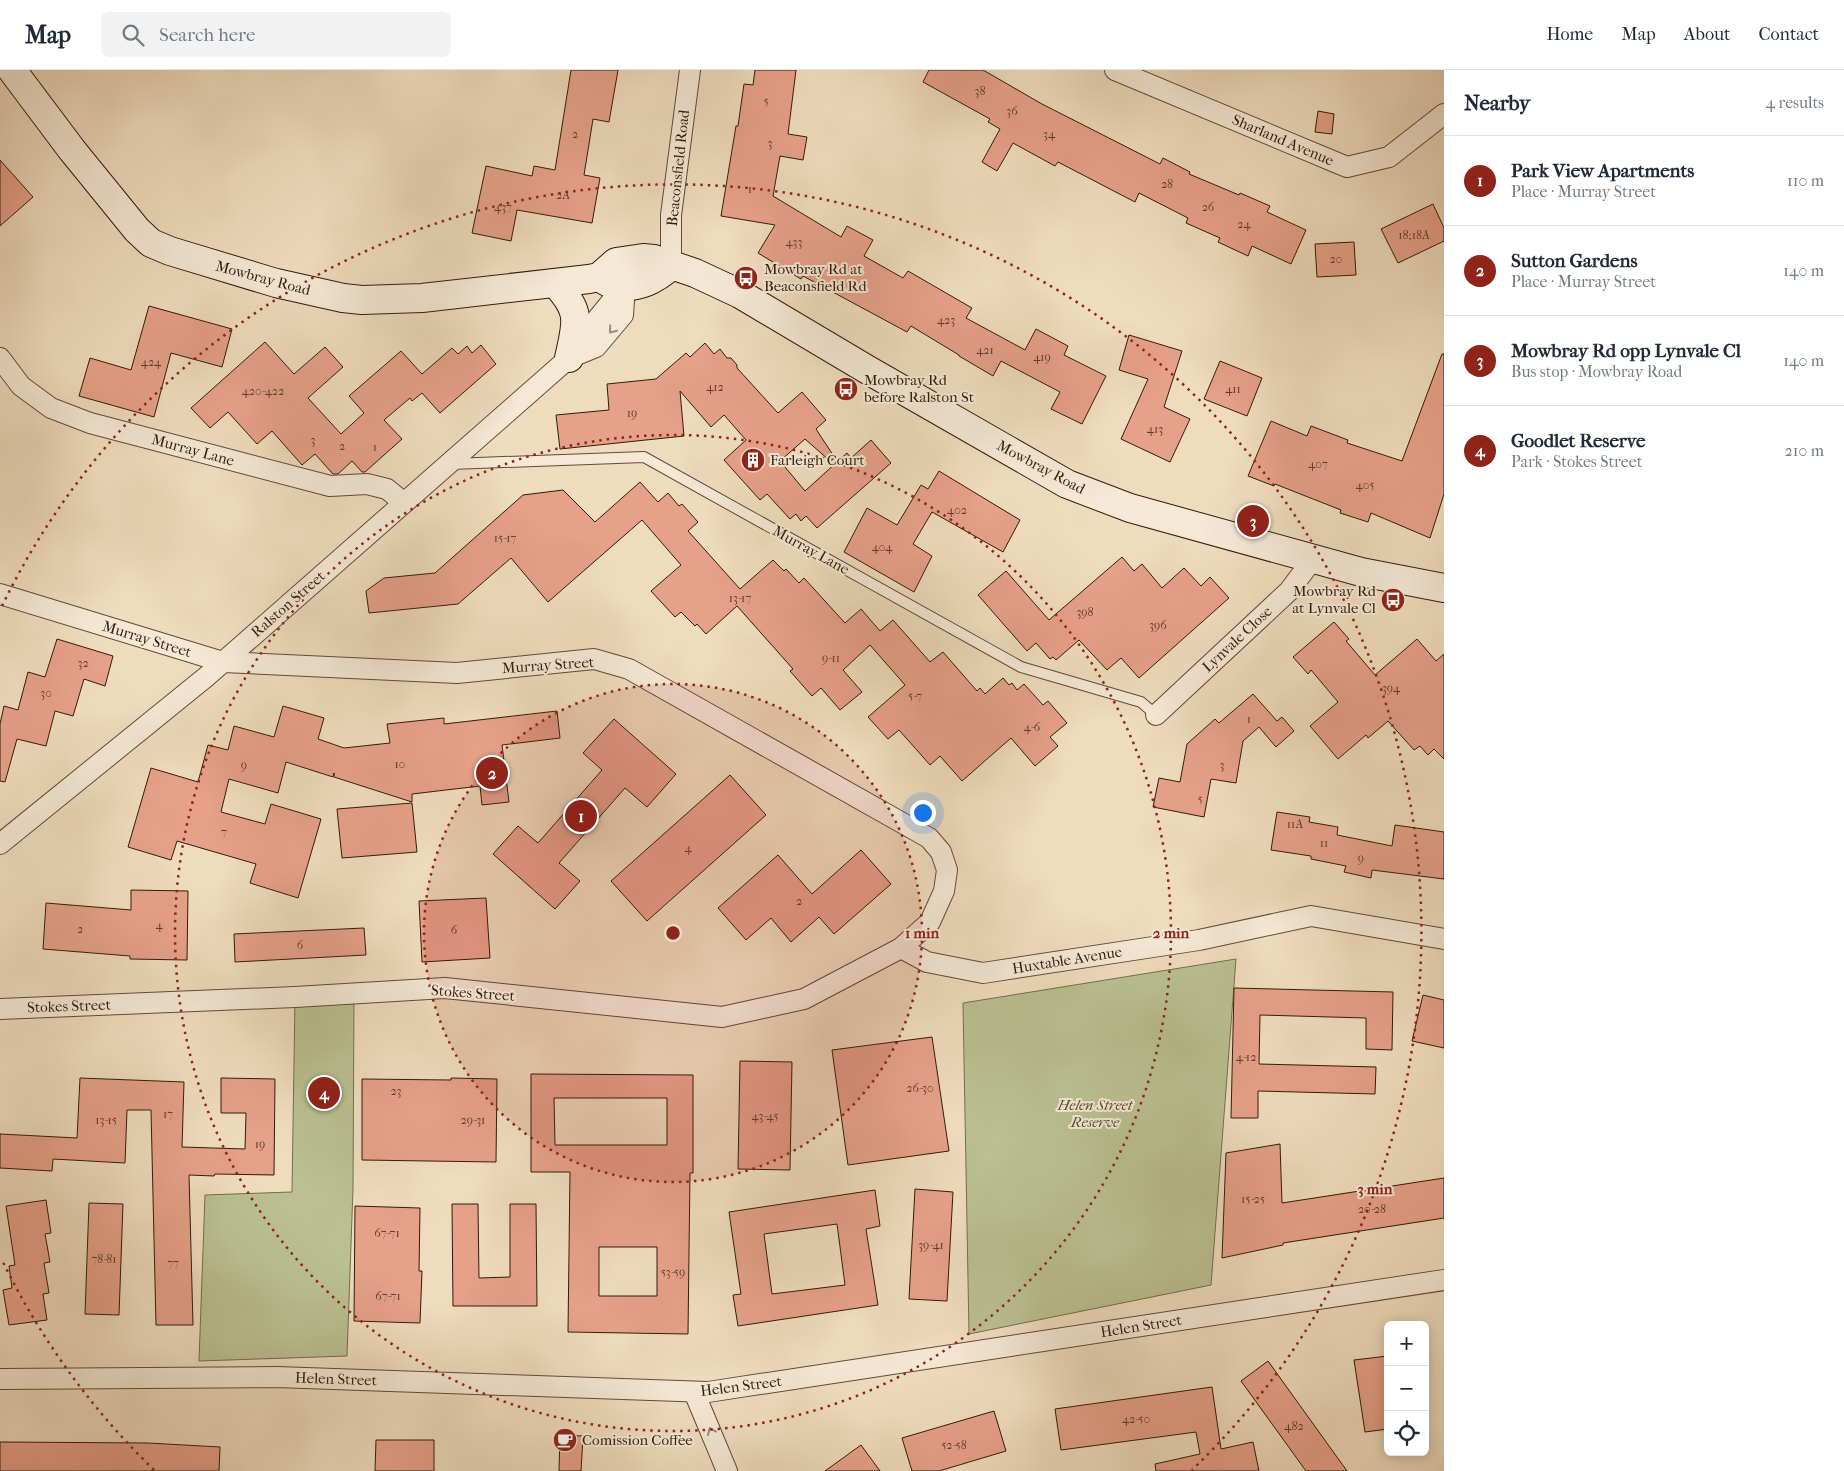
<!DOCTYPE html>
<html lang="en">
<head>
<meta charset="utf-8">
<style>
	:root { --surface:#fff; --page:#f2f2f3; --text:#1f2937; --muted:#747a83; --line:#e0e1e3; --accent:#8f2418 }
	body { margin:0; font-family:"IM FELL French Canon",serif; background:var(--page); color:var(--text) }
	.controls { position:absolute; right:15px; bottom:15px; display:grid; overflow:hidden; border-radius:8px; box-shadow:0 2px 12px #0003 }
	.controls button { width:45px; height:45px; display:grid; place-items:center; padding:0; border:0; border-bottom:1px solid var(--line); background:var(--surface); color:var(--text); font:25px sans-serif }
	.you { position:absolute; left:922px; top:742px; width:18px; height:18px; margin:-12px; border:4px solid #fff; border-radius:50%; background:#1a73e8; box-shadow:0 0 0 8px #1a73e833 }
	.badge { display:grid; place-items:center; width:32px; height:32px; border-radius:50%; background:var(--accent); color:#fff; font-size:16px; font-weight:700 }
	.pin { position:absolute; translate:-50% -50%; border:2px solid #fff; box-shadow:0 1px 5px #0006 }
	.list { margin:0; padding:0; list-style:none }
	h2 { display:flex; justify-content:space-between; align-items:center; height:65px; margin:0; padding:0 20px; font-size:21px }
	h2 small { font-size:16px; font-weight:400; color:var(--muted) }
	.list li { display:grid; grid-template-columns:32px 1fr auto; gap:15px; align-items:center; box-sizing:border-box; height:90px; padding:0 20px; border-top:1px solid var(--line) }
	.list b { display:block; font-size:19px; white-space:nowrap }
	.list p { margin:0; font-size:16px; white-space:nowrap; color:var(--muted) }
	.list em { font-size:16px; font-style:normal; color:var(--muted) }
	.icon { flex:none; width:28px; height:28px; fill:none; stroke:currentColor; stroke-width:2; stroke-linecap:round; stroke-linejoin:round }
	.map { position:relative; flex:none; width:1444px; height:1401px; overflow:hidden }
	header { display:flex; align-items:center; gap:30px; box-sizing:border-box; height:70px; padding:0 25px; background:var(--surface); border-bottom:1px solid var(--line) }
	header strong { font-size:24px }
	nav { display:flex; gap:28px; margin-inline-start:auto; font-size:18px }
	.search { width:350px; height:45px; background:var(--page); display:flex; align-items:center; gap:12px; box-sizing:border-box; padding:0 18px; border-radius:8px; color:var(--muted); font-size:19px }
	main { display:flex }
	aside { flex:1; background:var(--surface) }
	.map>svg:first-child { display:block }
	.green { fill:#bac091; stroke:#766d4e }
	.building { fill:#e6a189; stroke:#331a0a; fill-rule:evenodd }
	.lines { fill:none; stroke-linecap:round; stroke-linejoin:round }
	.lane-casing { stroke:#624a37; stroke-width:12 }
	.street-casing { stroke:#624a37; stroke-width:22 }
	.secondary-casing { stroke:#331a0a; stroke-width:30 }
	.lane { stroke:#f5e8d5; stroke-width:10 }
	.street { stroke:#f5e8d5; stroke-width:20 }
	.secondary { stroke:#f5e8d5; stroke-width:28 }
	.oneway { stroke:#9e8b7a }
	.ring { fill:none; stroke:#8f2418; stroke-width:2.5; stroke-dasharray:2.5 5 }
	.labels { text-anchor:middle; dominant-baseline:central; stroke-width:4; stroke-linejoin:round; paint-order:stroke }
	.number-label { font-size:12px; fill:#603c2a }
	.street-label { font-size:15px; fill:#331a0a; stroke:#f5e8d5 }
	.poi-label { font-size:15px; fill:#331a0a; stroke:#f5e8d5; text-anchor:start }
	.park-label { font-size:15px; font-style:italic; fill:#5c4c32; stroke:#f5e8d5 }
	.centre { fill:#8f2418; stroke:#f5e8d5; stroke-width:2.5 }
	.ring-label { font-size:15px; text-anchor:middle; font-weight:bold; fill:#8f2418; stroke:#f5e8d5; stroke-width:4; stroke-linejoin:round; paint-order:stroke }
</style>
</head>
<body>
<header>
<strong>Map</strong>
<div class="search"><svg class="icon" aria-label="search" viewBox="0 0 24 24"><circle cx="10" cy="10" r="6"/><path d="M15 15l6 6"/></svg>Search here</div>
<nav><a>Home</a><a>Map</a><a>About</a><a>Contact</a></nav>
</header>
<main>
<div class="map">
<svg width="1444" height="1401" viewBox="0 0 1444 1401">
	<rect width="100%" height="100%" fill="#efdcbe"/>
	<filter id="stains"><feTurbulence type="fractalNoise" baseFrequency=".004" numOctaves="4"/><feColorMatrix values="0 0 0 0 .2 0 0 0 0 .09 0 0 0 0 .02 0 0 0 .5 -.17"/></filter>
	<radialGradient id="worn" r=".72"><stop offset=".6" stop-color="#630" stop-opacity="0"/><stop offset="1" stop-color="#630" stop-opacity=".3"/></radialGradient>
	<g class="green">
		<polygon points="1236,889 1211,1215 969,1264 963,933"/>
		<polygon points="354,924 353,1119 347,1286 199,1291 205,1125 292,1122 295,927"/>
	</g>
	<g class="building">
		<polygon points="571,0 618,0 609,52 593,49 584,105 600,108 592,153 517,140 511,171 472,163 486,96 532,106 534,96 555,100"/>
		<polygon points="755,0 796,0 788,64 807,67 803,90 780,86 773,126 841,167 847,156 873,170 864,186 903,208 908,201 972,238 966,248 1025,280 1036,259 1068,276 1064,285 1106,306 1082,354 1051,339 1060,322 1001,291 993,306 959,286 959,285 911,256 907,262 803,206 801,209 758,183 775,155 721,146 736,56 738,56 744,14 753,15"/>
		<polygon points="929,0 983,0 1042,34 1160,94 1163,88 1190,102 1189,104 1239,125 1240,123 1270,136 1267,142 1306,160 1291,194 1252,176 1248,186 1218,172 1220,168 1186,153 1188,148 1139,123 1135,132 1058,92 1055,96 1013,73 997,101 982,92 1000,59 988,52 990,49 923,12"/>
		<polygon points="1318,41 1334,44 1332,64 1315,62"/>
		<polygon points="0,90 33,127 0,156"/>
		<polygon points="1433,134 1444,158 1444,171 1398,193 1381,159"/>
		<polygon points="1354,172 1356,205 1317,207 1315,174"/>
		<polygon points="149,236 232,259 222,297 171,283 154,347 79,326 90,288 131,300"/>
		<polygon points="1129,265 1182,281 1164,337 1190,349 1170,392 1121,369 1148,309 1119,300"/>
		<polygon points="265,272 294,304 325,277 343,297 308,328 341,364 364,343 349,326 401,281 422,304 452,278 458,284 467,276 472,283 481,275 496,294 440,343 422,323 412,331 410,328 384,350 402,369 365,402 362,402 352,391 338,404 333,404 315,384 302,395 272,361 257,374 228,342 210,358 191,338"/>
		<polygon points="705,273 714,284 720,279 727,288 731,288 737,295 737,298 778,343 802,322 826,350 816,359 835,388 830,391 805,369 780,391 805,421 847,383 851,388 871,370 891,393 817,458 806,446 801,451 796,444 790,449 767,424 760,430 724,390 746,370 724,345 711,357 680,321 684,366 560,379 556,345 609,340 607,314 656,309 686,283 690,287"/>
		<polygon points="1442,284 1444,284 1444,424 1430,468 1371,443 1368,452 1340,443 1341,440 1275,414 1274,416 1248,406 1271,351 1307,366 1311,356 1348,370 1347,373 1402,391"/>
		<polygon points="1220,291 1262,308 1247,346 1204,329"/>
		<polygon points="939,401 1020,450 1003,482 932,442 913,474 932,486 914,522 844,482 867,438 897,455 921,415 928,419"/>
		<polygon points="640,412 658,432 668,423 679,436 682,434 698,452 688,461 740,519 773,490 784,501 786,499 799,513 804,508 845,553 861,539 880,561 893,550 930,592 943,582 977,621 980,618 985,624 1003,608 1009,615 1012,613 1017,620 1024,614 1043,635 1048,631 1067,653 1050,667 1058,676 1035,696 1011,668 962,711 940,686 930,695 899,660 888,669 868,647 905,615 870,575 843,600 862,622 840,640 821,618 812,626 790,601 793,599 737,536 706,564 697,554 695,556 681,542 675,547 651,521 681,495 642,450 548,532 511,488 458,534 369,543 366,521 384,508 435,503 523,425 563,420 595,452"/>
		<polygon points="1122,487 1134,501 1142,494 1162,518 1184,498 1201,516 1210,507 1229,528 1139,608 1121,588 1107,600 1079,570 1056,590 1053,587 1050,589 1036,573 1027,581 978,525 1006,501 1049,550"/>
		<polygon points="1334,552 1349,569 1346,571 1375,605 1417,569 1436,591 1444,584 1444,689 1434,679 1428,685 1420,676 1414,680 1388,651 1368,668 1366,665 1338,689 1310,656 1338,632 1311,600 1308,604 1293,587"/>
		<polygon points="57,569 113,586 105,616 84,609 73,646 55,641 46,676 17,669 5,712 0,711 0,654 4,636 18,640 28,602 45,607"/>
		<polygon points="1253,624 1277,651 1282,647 1294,661 1276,677 1259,657 1243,671 1236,713 1211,709 1204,747 1153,737 1159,708 1180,712 1187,674 1215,649 1219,653"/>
		<polygon points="283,636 324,648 318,669 344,678 390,673 387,654 444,648 444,654 557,641 560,668 502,675 509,732 482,735 480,716 412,724 412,732 334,707 334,703 333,707 286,692 278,723 229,709 221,742 265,754 271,734 321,749 298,828 250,813 256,794 177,771 171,790 128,777 151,698 198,712 208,675 228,680 234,656 274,667"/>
		<polygon points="614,649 676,704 647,737 625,718 559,793 580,811 555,839 493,784 518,756 538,773 602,700 583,683"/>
		<polygon points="730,705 766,745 647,851 611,811"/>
		<polygon points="412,733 417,782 342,788 337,739"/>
		<polygon points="1277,742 1310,747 1309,752 1338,757 1337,765 1392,776 1395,755 1444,762 1444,809 1372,800 1371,808 1344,802 1346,796 1311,789 1311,786 1271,780"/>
		<polygon points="861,780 891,814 834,864 819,847 791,872 771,848 746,870 718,838 778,785 812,824"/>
		<polygon points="131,820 188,821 187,890 130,889 130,886 43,879 46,833 131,840"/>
		<polygon points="486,828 490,888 422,892 419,831"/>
		<polygon points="364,858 366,885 235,892 234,864"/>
		<polygon points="1234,918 1393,922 1392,980 1366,979 1366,948 1260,945 1259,994 1376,997 1375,1024 1258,1021 1258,1048 1231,1048"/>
		<polygon points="1423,925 1444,930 1444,978 1412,971"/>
		<polygon points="932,967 949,1081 848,1095 832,980"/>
		<polygon points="740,991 792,992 790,1100 738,1099"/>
		<path d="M 531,1004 L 693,1005 L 693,1103 L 690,1103 L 688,1264 L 568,1262 L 570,1102 L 531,1102 ZM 554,1028 L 667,1028 L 667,1075 L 555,1075 ZM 599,1177 L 657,1177 L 657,1226 L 599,1226 Z"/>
		<polygon points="80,1008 184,1012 182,1077 245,1079 246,1043 221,1043 221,1008 275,1009 274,1105 215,1104 214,1106 189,1105 193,1255 156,1255 151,1040 127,1040 125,1093 53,1089 52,1101 0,1098 0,1064 77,1068"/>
		<polygon points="451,1008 497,1009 496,1092 362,1090 362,1009 451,1010"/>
		<polygon points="1280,1074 1282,1133 1444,1108 1444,1148 1283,1173 1283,1175 1222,1188 1226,1083"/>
		<polygon points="915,1119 953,1122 947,1231 909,1229"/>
		<path d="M 875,1120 L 880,1156 L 866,1159 L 878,1235 L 738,1256 L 733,1225 L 741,1224 L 729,1142 ZM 837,1154 L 845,1215 L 772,1224 L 764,1164 Z"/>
		<polygon points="46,1130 51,1163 45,1164 50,1192 44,1193 49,1223 43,1224 47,1250 9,1255 3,1220 12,1218 9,1196 15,1195 6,1136"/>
		<polygon points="89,1133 123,1134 119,1245 85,1244"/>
		<polygon points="452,1134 478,1134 479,1208 510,1207 510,1134 536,1134 537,1236 453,1236"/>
		<polygon points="355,1136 420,1138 419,1201 422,1201 420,1253 354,1251"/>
		<polygon points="1388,1286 1388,1359 1365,1362 1354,1290"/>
		<polygon points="1268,1291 1347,1401 1306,1401 1241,1311"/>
		<polygon points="1212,1317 1221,1379 1253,1372 1259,1401 1156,1401 1155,1394 1200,1384 1196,1362 1061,1380 1055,1339"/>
		<polygon points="994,1341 1006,1381 939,1401 912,1401 902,1368"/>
		<polygon points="560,1365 583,1366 581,1401 559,1401"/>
		<polygon points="376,1370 434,1370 434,1401 375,1401"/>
		<polygon points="0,1372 148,1373 220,1377 219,1401 0,1401"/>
		<polygon points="861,1375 880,1401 825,1401"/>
	</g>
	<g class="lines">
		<g class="lane-casing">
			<polyline id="lane" points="451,394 644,387 1021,597 1141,632 1156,645"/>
		</g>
		<g class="street-casing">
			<g id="street">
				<polyline points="1115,0 1347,97 1389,87 1444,44"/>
				<polyline points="671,196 671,145 690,0"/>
				<polyline points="574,280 579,271 625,215"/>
				<polyline points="0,288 21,316 51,338 90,353 330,416 367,414 387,419 404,433"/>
				<polyline points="0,524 223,592 457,603 594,589 629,599 929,768 941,782 947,800 944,821 930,852 901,878 804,929 722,947 445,918 295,927 0,939"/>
				<polyline points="1156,645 1289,521 1313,489"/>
				<polyline points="0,774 206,607 569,288 596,277 623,245 625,215"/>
				<polyline points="901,878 927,892 983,903 1199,870 1311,846 1444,869"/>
				<polyline points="0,1309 276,1307 708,1322 1444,1210"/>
				<polyline points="694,1322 727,1401"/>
			</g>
		</g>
		<g class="secondary-casing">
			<g id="secondary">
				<polyline points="12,0 72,80 137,160 151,173 170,181 276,213 343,228 362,230 422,228 589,209 599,207 616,192 643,188 654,189 695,203 740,224 868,300 1067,414 1130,438 1361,502 1444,518"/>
				<path d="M 599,207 C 604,210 611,215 617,216 C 639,218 655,210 671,196"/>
				<path d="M 555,213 C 582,242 577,252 569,288"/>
			</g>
		</g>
		<use href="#lane" class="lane"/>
		<use href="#street" class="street"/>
		<use href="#secondary" class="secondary"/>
	</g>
	<defs><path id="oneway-chevron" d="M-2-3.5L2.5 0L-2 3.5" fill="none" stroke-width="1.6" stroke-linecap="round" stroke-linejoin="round" transform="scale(1.25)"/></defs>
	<g class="oneway">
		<use href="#oneway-chevron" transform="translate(612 260) rotate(129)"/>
		<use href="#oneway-chevron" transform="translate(711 1361) rotate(-113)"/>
	</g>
	<circle cx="673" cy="863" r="249" fill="#8f2418" fill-opacity=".12"/>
	<g class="ring">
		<circle cx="673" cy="863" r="249"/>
		<circle cx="673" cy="863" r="498"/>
		<path d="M154 1400A747 747 0 0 1 2 1190M2 536A747 747 0 1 1 1192 1400"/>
	</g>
	<defs>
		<g id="bus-disc" transform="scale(1.25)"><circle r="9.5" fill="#8f2418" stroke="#f5e8d5"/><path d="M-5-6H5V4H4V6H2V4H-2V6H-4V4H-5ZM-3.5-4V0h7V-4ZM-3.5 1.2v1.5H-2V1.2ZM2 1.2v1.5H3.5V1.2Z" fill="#fff"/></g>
		<g id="building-disc" transform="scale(1.25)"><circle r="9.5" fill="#8f2418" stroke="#f5e8d5"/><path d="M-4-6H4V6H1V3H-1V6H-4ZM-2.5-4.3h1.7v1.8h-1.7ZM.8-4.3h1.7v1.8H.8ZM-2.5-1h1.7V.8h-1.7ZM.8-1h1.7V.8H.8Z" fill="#fff"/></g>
		<g id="cafe-disc" transform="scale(1.25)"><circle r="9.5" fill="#8f2418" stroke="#f5e8d5"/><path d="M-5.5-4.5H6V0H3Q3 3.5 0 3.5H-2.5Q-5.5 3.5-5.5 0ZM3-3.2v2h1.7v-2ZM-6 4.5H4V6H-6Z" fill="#fff"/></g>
	</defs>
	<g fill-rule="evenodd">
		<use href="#bus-disc" x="746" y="208"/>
		<use href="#bus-disc" x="846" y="319"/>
		<use href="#building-disc" x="753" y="390"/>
		<use href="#bus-disc" x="1393" y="530"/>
		<use href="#cafe-disc" x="565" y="1370"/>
	</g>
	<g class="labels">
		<g class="number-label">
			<text x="980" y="21">38</text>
			<text x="766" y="31">5</text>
			<text x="1012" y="41">36</text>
			<text x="575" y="64">2</text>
			<text x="1049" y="64">34</text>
			<text x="770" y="73">3</text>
			<text x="1167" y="114">28</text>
			<text x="750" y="119">1</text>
			<text x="563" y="125">2A</text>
			<text x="503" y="137">437</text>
			<text x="1208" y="137">26</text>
			<text x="1244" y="154">24</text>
			<text x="1414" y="165">18;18A</text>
			<text x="794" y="172">433</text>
			<text x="1336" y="189">20</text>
			<text x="946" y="250">423</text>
			<text x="985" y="280">421</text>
			<text x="1042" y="287">419</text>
			<text x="151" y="292">424</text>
			<text x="715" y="317">412</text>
			<text x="1233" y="319">411</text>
			<text x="263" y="321">420-422</text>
			<text x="632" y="343">19</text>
			<text x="1155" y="359">413</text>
			<text x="313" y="370">3</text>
			<text x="342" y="376">2</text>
			<text x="375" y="377">1</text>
			<text x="1318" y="394">407</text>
			<text x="1365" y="415">405</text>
			<text x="957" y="440">402</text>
			<text x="505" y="468">15-17</text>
			<text x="882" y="477">404</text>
			<text x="740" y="528">13-17</text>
			<text x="1085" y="542">398</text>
			<text x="1158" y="555">396</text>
			<text x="831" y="588">9-11</text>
			<text x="83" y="593">32</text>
			<text x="1391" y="618">394</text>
			<text x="46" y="623">30</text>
			<text x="915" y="626">5-7</text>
			<text x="1249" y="649">1</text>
			<text x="1032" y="657">4-6</text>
			<text x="400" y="694">10</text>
			<text x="244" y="695">9</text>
			<text x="1222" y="695">3</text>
			<text x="1200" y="729">5</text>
			<text x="1295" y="754">11A</text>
			<text x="224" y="762">7</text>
			<text x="1324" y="773">11</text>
			<text x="688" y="778">4</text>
			<text x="1361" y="788">9</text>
			<text x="799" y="831">2</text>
			<text x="159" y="855">4</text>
			<text x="80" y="859">2</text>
			<text x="454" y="860">6</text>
			<text x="300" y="875">6</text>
			<text x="1246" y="987">4-12</text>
			<text x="920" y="1018">26-30</text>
			<text x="396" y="1021">23</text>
			<text x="168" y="1044">17</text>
			<text x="765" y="1046">43-45</text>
			<text x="106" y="1050">13-15</text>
			<text x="473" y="1050">29-31</text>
			<text x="260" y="1074">19</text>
			<text x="1253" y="1129">15-25</text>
			<text x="1372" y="1139">20-28</text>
			<text x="387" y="1163">67-71</text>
			<text x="931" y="1175">39-41</text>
			<text x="104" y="1189">78-81</text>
			<text x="173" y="1193">77</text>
			<text x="673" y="1202">53-59</text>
			<text x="388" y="1226">67-71</text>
			<text x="1136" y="1349">42-50</text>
			<text x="1294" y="1356">482</text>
			<text x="954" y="1375">52-58</text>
		</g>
		<g class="street-label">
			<text transform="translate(1283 70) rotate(23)">Sharland Avenue</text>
			<text transform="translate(678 98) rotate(-84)">Beaconsfield Road</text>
			<text transform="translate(263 208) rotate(15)">Mowbray Road</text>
			<text transform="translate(193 380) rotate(15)">Murray Lane</text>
			<text transform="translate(1041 397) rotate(28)">Mowbray Road</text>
			<text transform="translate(811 480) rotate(29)">Murray Lane</text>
			<text transform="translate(288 534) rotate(-41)">Ralston Street</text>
			<text transform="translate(147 569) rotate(17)">Murray Street</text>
			<text transform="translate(1237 569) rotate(-43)">Lynvale Close</text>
			<text transform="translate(548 595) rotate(-4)">Murray Street</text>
			<text transform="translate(1067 890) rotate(-9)">Huxtable Avenue</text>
			<text transform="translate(473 923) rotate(4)">Stokes Street</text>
			<text transform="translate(69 936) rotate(-2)">Stokes Street</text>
			<text transform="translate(1141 1256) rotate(-9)">Helen Street</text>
			<text transform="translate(336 1309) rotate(2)">Helen Street</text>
			<text transform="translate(741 1316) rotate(-7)">Helen Street</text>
		</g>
		<g class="poi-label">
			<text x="764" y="199">Mowbray Rd at<tspan x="764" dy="17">Beaconsfield Rd</tspan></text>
			<text x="864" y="310">Mowbray Rd<tspan x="864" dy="17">before Ralston St</tspan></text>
			<text x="770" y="390">Farleigh Court</text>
			<text x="1376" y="521" text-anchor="end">Mowbray Rd<tspan x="1376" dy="17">at Lynvale Cl</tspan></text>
			<text x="582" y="1370">Comission Coffee</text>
		</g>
		<g class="park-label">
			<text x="1095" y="1035">Helen Street<tspan x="1095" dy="17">Reserve</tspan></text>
		</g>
	</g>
	<circle cx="673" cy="863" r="8" class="centre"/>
	<g class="ring-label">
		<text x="922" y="868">1 min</text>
		<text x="1171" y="868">2 min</text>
		<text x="1375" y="1124">3 min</text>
	</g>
	<rect width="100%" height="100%" filter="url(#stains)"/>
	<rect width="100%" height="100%" fill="url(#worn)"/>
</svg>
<div class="controls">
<button>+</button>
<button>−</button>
<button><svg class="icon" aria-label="locate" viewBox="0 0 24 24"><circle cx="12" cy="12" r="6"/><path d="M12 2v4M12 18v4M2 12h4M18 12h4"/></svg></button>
</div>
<div class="you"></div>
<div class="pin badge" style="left:581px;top:746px">1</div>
<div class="pin badge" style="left:492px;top:703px">2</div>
<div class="pin badge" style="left:1253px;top:451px">3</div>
<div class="pin badge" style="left:324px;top:1023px">4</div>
</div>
<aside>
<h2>Nearby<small>4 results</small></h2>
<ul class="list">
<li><span class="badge">1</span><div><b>Park View Apartments</b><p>Place · Murray Street</p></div><em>110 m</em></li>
<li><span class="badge">2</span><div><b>Sutton Gardens</b><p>Place · Murray Street</p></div><em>140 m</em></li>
<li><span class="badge">3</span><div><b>Mowbray Rd opp Lynvale Cl</b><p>Bus stop · Mowbray Road</p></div><em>140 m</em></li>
<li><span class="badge">4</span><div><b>Goodlet Reserve</b><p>Park · Stokes Street</p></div><em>210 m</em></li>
</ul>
</aside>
</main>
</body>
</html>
